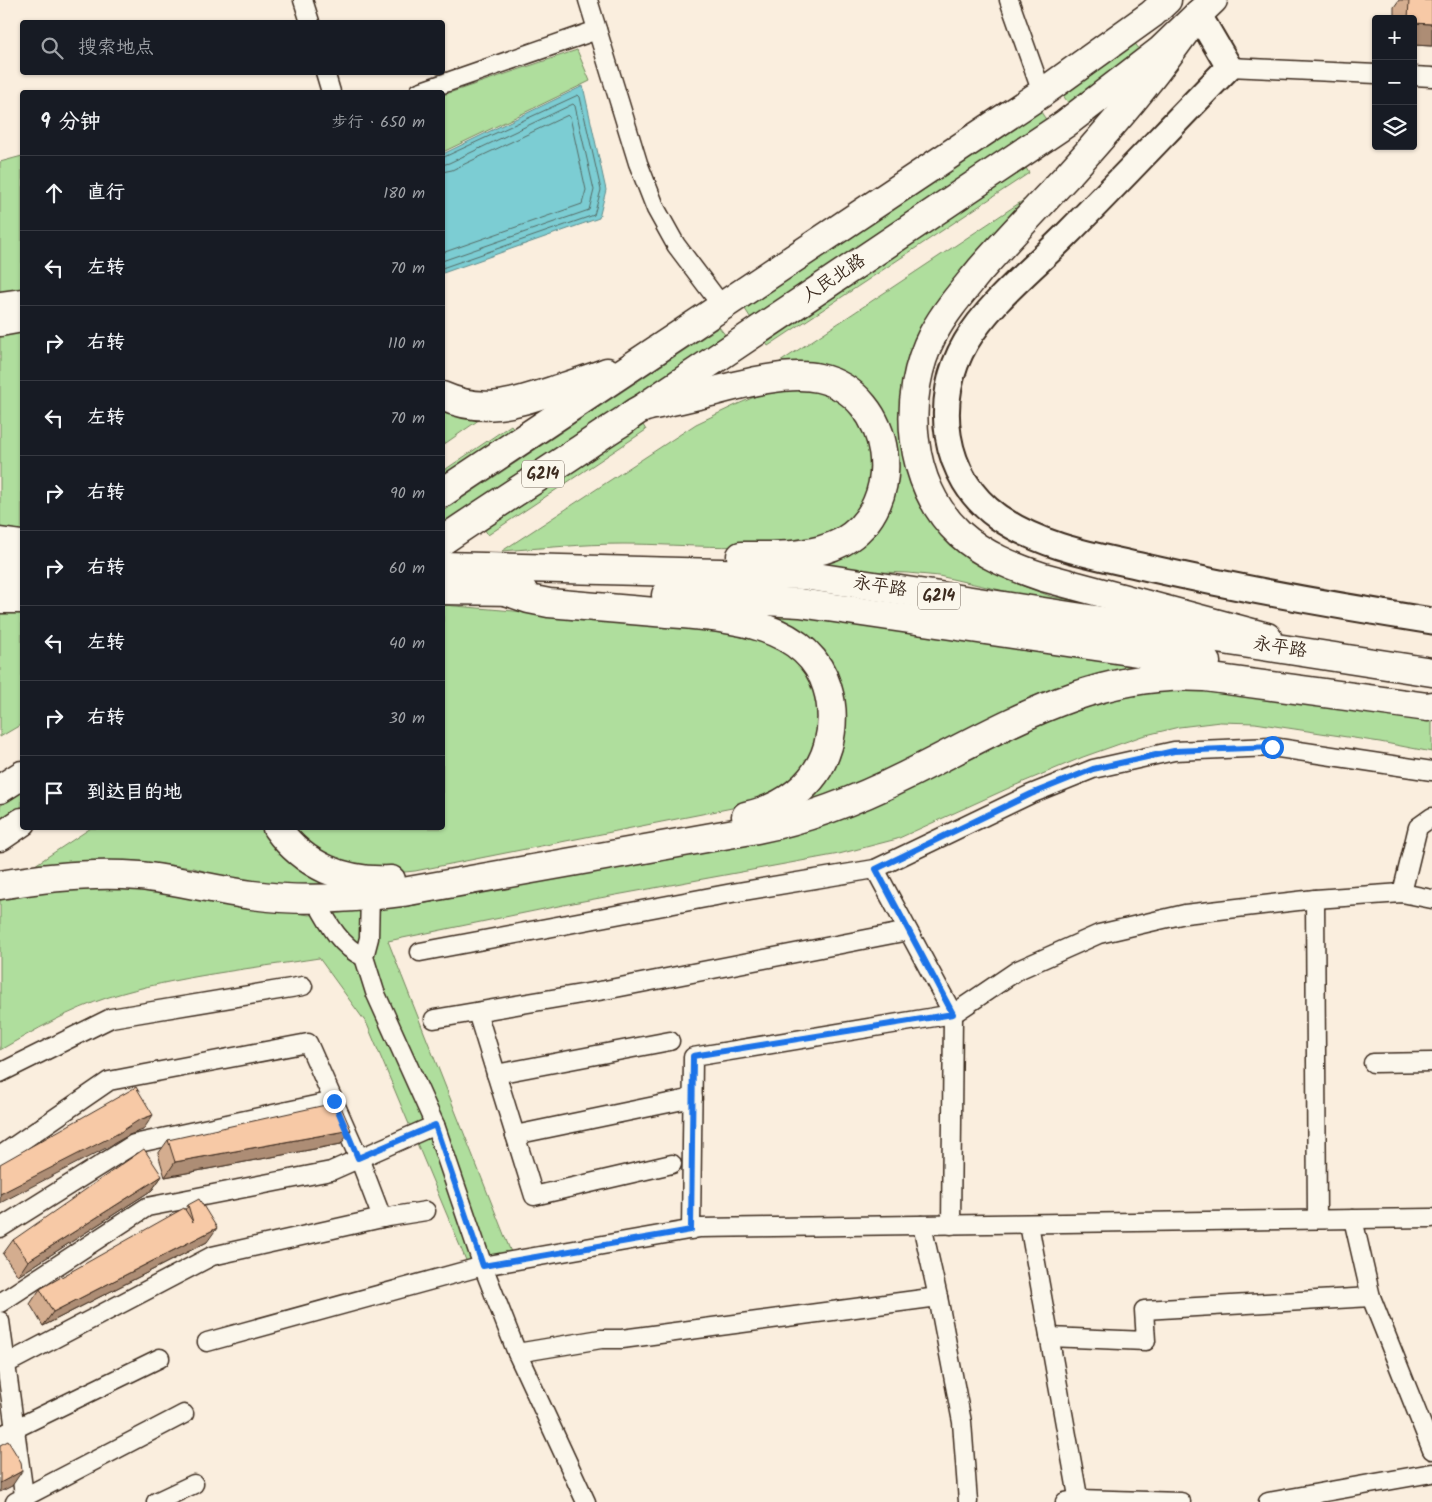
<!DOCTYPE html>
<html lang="zh">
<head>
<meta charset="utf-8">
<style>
	:root { --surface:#171b24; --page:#242831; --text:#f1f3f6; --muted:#9ea1a6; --line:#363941 }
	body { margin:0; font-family:Kalam,"LXGW WenKai TC",sans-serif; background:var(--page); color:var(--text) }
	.controls { position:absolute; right:15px; top:15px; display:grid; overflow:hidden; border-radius:5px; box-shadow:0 1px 4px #0004 }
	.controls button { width:45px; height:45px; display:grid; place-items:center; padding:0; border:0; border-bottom:1px solid var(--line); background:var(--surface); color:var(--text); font:25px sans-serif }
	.stop { position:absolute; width:15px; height:15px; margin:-11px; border:4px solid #1a73e8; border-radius:50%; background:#fff }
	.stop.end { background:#1a73e8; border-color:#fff; box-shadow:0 1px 5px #0008 }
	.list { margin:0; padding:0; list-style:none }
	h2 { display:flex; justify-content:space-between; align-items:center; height:65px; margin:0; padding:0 20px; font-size:21px }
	h2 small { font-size:16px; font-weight:400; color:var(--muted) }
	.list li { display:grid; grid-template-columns:32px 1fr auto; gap:15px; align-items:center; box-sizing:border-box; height:75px; padding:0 20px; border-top:1px solid var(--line) }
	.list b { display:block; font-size:19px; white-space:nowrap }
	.list em { font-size:16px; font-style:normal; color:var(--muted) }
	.icon { flex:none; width:28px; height:28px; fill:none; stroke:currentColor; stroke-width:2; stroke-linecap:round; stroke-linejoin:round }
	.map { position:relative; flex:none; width:1432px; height:1502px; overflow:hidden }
	.search { position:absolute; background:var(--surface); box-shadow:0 1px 4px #0004; left:20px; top:20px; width:425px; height:55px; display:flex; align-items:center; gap:12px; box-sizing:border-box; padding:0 18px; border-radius:5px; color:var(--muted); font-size:19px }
	.panel { position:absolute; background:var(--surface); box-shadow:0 1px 4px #0004; left:20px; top:90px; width:425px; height:740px; border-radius:5px }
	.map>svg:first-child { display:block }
	.green { fill:#afde9d; stroke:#75845e }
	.water { fill:#7ccdd3; stroke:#628c8b }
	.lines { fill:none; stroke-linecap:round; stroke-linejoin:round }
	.shore { stroke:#556b66; stroke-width:1 }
	.street-casing { stroke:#3b2a1e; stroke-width:21 }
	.secondary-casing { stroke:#3b2a1e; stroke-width:29 }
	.primary-casing { stroke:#3b2a1e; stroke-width:31 }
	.highway-casing { stroke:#3b2a1e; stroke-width:31 }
	.street { stroke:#fbf7ec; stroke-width:18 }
	.secondary { stroke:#fbf7ec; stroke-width:25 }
	.primary { stroke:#fbf7ec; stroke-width:28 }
	.highway { stroke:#fbf7ec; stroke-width:28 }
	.wall { fill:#d4ad8f; stroke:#3b2a1e }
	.shaded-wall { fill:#ad8d74; stroke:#3b2a1e }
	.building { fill:#f7c9a6; stroke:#3b2a1e }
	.route { stroke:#1a73e8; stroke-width:6 }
	.labels { text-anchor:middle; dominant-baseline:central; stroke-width:4; stroke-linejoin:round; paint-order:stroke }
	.shield { fill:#fbf7ec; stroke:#75685c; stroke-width:1 }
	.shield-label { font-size:16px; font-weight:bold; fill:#3b2a1e }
	.street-label { font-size:18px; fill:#3b2a1e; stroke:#fbf7ec }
</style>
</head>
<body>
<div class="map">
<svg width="1432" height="1502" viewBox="0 0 1432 1502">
	<rect width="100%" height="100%" fill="#faeede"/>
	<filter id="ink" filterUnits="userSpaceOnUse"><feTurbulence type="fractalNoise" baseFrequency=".02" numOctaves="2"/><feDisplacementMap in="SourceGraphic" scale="10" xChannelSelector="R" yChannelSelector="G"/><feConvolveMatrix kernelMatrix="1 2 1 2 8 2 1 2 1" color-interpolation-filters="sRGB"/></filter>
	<g filter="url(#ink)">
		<g class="green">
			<polygon points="1132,39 1139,49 1069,104 1062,94"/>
			<polygon points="577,50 590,81 443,152 443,95"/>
			<polygon points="1039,109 1047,121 752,320 745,309"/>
			<polygon points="22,156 22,291 0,293 0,162"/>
			<polygon points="1026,168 1029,173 768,346 765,341"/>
			<polygon points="1054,180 966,267 901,423 992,571 1018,584 1050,596 1163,617 1035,598 939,576 908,573 803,569 822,561 896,465 896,446 891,428 883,411 817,367 780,362"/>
			<polygon points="22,325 22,531 0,529 0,329"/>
			<polygon points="719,327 726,336 443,525 443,511"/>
			<path d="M 804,387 C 832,394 849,403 863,429 C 884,466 866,526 822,538 C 762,553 686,544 623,544 C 583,544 542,548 502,551 L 696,424 L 738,404 L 766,392 Z"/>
			<polygon points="442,407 483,417 443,445"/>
			<polygon points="511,425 514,429 443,477 443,471"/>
			<polygon points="643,425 646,430 488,535 485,530"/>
			<polygon points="443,605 737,630 771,639 800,660 819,702 818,731 812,751 806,763 798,773 773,792 737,807 415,871 395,873 334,864 289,828 442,828"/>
			<polygon points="758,610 1173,664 1058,689 1033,698 978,723 912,760 813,806 807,800 844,723"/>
			<polygon points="0,611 22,611 22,724 0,737"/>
			<path d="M 1169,686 L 1432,720 L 1432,752 L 1380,742 L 1255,723 L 1220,722 L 1179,727 L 1142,736 L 1083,757 L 1009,788 L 897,839 L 839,854 L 578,902 L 388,941 L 516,1265 L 473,1277 L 367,1024 L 319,958 C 249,969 177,976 109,997 C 70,1010 35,1030 0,1050 L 0,897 L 107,883 L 309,915 L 350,912 L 410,906 L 774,837 L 816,827 L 844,818 L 876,804 L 971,756 L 1071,708 Z"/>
			<polygon points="22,791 22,806 0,821 0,806"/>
			<polygon points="91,828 267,828 330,883 328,889 235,881 194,868 135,861 99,861 29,869"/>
		</g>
		<polygon class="water" points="583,86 606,190 599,218 443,273 443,154"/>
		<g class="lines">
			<g class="shore">
				<polyline points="442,158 578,95 580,97 601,190 594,215 442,268"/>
				<polyline points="442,165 449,163 573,104 575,106 594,190 589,210 442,261"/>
				<polyline points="442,172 452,170 568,115 570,117 586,190 582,204 442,253"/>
			</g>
			<g class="street-casing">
				<g id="street">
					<polyline points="303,0 310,22"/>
					<polyline points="588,0 638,163 656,209 676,245 722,306"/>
					<polyline points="1009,0 1042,93"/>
					<polyline points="1229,67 1376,74"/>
					<polyline points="325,72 331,92"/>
					<polyline points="1413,76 1432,77"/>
					<polyline points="419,92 597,30"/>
					<polyline points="875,869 953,1014 951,1225"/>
					<polyline points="1402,893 1418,827 1432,817"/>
					<polyline points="370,896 369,938 364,957 375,992 435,1125 483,1266 517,1353 586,1502"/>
					<path d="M 315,899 C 327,921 340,947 364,957"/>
					<polyline points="1315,899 1317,1219"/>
					<polyline points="420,952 732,893 875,869 1031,794 1093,769 1174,751 1272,747 1432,771"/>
					<polyline points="477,1012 534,1196 672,1164"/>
					<polyline points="434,1019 605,990 908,931"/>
					<polyline points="1373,1063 1432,1062"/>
					<polyline points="0,1073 111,1018 303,986"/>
					<polyline points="496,1074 670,1041"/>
					<polyline points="515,1135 693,1098"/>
					<polyline points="0,1156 109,1081 308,1043 359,1158 382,1218"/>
					<polyline points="1353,1219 1371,1297 1432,1450"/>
					<polyline points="1029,1224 1079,1502"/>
					<polyline points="922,1225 938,1297 962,1422 968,1502"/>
					<polyline points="0,1228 134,1144 334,1101"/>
					<polyline points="691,1230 693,1057 953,1014 1018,970 1099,934 1185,914 1315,899 1402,893 1432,899"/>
					<polyline points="0,1303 147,1207 331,1171 435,1125"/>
					<polyline points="0,1321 25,1502"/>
					<polyline points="1049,1337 1146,1341 1144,1310 1371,1297"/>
					<polyline points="207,1342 483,1266 700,1228 1432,1218"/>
					<polyline points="517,1353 601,1339 622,1339 938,1297"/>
					<polyline points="6,1364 212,1256 382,1218 426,1211"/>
					<polyline points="0,1436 160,1358"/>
					<polyline points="15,1502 184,1414"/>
					<polyline points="156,1502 194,1484"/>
					<polyline points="1065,1502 1079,1499 1181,1502"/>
					<polyline points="1268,1502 1432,1473"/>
				</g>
			</g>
			<g class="secondary-casing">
				<path id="secondary" d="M 1198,14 L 1229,67 C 1174,123 1120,181 1064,237 C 1033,268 988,304 966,342 C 932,399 942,478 998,517 C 1043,548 1097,556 1149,568 C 1242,589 1337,606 1432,621"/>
			</g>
			<g class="primary-casing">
				<g id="primary">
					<path d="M 1198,14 C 1181,38 1164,62 1146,84 C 1121,116 1094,146 1067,176 C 1038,207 1008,238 980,270 C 963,291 946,310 933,334 C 901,395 907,485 960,534 C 983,555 1013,567 1043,577 L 1267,637"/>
					<polyline points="0,306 22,303"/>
					<path d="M 442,396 C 482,414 513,404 552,391 C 570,385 589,379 607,372"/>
					<polyline points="644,407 1065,124 1161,50 1213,0"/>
					<polyline points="442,493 1042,93 1152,14 1167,0"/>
					<polyline points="0,563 22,562"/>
					<polyline points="0,584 22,584"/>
				</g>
			</g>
			<g class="highway-casing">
				<g id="highway">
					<polyline points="0,322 22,318"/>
					<path d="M 442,541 C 487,510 533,481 578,451 C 593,441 607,431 622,422 C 628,418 634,412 641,409 C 647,406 656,405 663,403 C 679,399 695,396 711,392 C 741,384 789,371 819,378 C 894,395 908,505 842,542 C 812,558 774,556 741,556"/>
					<polyline points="0,542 22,545"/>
					<polyline points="442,566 803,575 1432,672"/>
					<polyline points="442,590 523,591"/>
					<path d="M 506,591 L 529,599 L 549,603 C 584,606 619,609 655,612 C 713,617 806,617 827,687 C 833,706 833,727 828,746 C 817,785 783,808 746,816"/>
					<polyline points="666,595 800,603 1206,662"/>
					<polyline points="0,599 22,599"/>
					<polyline points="0,789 22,775"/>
					<path d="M 277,828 C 304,866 345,883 391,880"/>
					<polyline points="0,837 22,822"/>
					<path d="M 0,885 C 46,877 93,872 140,876 C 178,880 214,890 252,895 C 303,902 352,899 403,892 L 757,829 C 809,819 859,799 907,775 C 1004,727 1092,670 1205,677 L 1428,707 L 1432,706"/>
				</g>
			</g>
			<use href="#street" class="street"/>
			<use href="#secondary" class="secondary"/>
			<use href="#primary" class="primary"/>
			<use href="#highway" class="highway"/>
		</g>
		<g class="wall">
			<polygon points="1399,0 1432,0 1432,46 1413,45 1413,19 1394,19 1394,7"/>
			<polygon points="168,1140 341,1144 165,1177 158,1154"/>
			<polygon points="162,1176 152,1190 18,1276 3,1254 13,1240"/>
			<polygon points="188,1205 207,1242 43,1326 30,1304 40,1289 185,1210"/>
		</g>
		<g class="shaded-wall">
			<polygon points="1413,23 1432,24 1432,46 1413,45"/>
			<polygon points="153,1115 143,1130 129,1135 108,1147 0,1203 0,1194 139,1120"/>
			<polygon points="351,1130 341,1144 165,1177 175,1162"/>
			<polygon points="162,1176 152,1190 18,1276 28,1261"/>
			<polygon points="217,1228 207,1242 43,1326 53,1312"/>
			<polygon points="22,1471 12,1486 0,1492 0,1483"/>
		</g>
		<g class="building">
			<polygon points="1409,0 1432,0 1432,24 1413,23 1413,19 1408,19"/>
			<polygon points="136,1087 153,1115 139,1120 119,1133 0,1194 0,1164"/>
			<polygon points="339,1102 351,1130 175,1162 168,1140"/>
			<polygon points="144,1149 162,1176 28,1261 13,1240"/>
			<polygon points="199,1199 217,1228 53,1312 40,1289 184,1208 193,1222 188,1205"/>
			<polygon points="8,1441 21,1462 22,1471 0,1483 0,1445"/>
		</g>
	</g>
	<g class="lines" filter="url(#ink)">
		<polyline class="route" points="334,1101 358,1158 435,1125 483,1266 691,1230 693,1056 953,1014 876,869 1031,794 1093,769 1174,751 1272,747"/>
	</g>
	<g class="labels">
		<g class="shield">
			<rect x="522" y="460.5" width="42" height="27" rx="4"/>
			<rect x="918" y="582.5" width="42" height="27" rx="4"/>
		</g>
		<g class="shield-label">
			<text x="543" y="474">G214</text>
			<text x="939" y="596">G214</text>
		</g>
		<g class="street-label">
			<text transform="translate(834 279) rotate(-34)">人民北路</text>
			<text transform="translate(880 587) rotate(9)">永平路</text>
			<text transform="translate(1280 648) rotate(9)">永平路</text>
		</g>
	</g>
</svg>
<div class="controls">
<button>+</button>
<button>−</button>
<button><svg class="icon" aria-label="layers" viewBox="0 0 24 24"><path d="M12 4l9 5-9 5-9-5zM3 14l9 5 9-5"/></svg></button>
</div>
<div class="stop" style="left:1272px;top:747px"></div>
<div class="stop end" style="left:334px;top:1101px"></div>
<div class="search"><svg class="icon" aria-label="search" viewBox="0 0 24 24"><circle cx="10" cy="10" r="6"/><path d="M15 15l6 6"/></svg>搜索地点</div>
<section class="panel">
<h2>9 分钟<small>步行 · 650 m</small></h2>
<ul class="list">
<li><svg class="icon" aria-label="ahead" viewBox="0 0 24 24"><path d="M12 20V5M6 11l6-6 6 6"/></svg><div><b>直行</b></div><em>180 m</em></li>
<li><svg class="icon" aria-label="left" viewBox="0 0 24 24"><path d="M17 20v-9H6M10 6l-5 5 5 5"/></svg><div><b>左转</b></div><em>70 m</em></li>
<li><svg class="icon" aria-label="right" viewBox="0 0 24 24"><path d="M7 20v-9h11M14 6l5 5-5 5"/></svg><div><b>右转</b></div><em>110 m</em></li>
<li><svg class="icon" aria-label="left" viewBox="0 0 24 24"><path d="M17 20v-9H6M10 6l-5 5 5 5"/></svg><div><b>左转</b></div><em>70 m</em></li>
<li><svg class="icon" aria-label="right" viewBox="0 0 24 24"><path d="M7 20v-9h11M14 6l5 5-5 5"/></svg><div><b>右转</b></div><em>90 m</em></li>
<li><svg class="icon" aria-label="right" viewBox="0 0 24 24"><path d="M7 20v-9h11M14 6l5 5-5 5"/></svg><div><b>右转</b></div><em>60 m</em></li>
<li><svg class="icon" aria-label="left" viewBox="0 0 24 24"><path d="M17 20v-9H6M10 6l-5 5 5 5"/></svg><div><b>左转</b></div><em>40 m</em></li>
<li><svg class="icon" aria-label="right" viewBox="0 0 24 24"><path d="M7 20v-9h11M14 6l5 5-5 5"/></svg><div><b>右转</b></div><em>30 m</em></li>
<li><svg class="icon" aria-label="arrive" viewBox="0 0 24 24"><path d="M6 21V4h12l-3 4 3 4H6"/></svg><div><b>到达目的地</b></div></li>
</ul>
</section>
</div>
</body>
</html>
